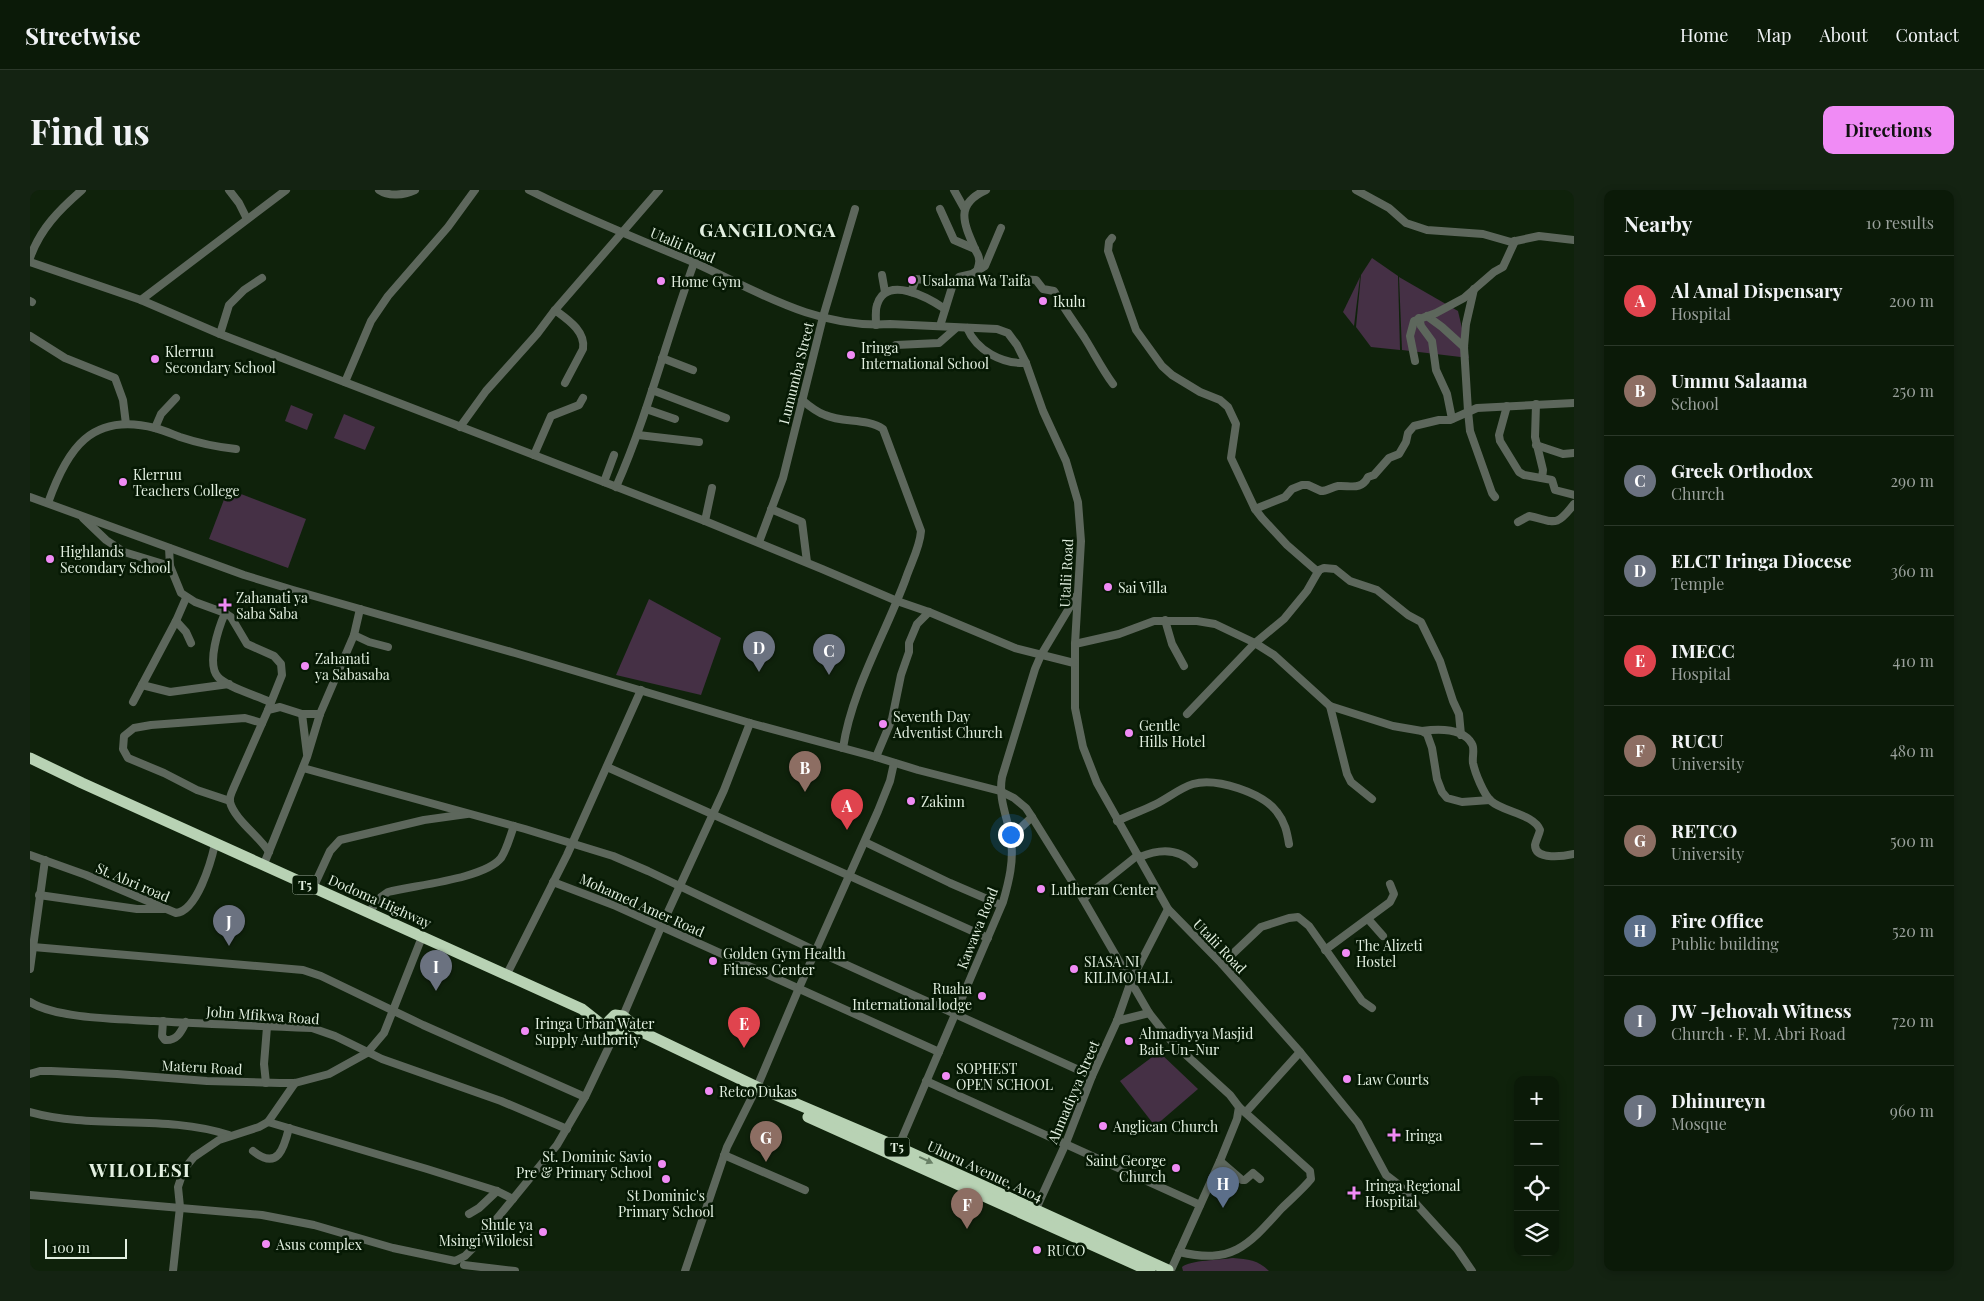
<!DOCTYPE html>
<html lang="en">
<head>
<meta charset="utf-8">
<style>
	:root { --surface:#0b1a08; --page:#142312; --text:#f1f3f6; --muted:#9aa19c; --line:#2b3829; --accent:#f08bf5 }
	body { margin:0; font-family:"Playfair Display",serif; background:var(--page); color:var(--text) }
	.controls { position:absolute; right:15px; bottom:15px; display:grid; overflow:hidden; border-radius:10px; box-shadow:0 2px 8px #0003 }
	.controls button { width:45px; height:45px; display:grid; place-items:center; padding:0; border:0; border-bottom:1px solid var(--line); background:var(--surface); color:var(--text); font:25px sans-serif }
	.scale { position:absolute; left:15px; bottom:12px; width:82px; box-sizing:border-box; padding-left:5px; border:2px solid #e2efe0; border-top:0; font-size:14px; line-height:18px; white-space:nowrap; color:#e2efe0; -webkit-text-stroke:4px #061904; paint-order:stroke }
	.you { position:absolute; left:980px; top:644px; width:18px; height:18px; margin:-12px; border:4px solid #fff; border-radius:50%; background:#1a73e8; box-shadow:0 0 0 8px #1a73e833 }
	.badge { display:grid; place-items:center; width:32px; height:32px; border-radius:50%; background:var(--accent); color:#fff; font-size:16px; font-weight:700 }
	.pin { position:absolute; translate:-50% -41px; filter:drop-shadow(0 1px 2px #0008) }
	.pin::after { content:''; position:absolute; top:26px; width:18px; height:15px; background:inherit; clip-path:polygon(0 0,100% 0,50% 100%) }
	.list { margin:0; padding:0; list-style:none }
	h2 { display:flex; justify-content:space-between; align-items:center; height:65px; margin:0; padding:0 20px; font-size:21px }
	h2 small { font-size:16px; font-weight:400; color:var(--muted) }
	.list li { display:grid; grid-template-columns:32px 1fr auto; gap:15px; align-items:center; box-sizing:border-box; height:90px; padding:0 20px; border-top:1px solid var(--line) }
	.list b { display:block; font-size:19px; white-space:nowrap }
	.list p { margin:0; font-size:16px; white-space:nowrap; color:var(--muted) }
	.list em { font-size:16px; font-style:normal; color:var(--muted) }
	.icon { flex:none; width:28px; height:28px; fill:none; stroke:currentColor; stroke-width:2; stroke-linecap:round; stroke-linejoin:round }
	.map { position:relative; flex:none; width:1544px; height:1081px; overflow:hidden; border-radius:10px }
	header { display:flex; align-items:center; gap:30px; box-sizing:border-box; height:70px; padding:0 25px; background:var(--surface); border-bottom:1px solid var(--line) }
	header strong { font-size:24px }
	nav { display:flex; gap:28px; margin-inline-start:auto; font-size:18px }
	.intro { display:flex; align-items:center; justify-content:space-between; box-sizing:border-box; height:120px; padding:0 30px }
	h1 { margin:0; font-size:35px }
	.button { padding:12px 22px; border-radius:10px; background:var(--accent); color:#111; font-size:18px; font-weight:700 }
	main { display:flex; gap:30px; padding:0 30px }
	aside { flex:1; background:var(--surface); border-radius:10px; box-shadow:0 2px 8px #0003 }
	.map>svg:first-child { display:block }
	.green { fill:#453045 }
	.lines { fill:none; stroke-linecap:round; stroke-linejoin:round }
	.minor { stroke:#5d675c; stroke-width:8 }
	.highway { stroke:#b8d2b4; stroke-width:11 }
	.oneway { fill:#687f65 }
	.poi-dot { fill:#f08bf5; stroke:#061904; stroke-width:2 }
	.labels { text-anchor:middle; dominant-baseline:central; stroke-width:5; stroke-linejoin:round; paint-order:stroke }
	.shield { fill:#061904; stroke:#a0af9e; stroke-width:1 }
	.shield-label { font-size:12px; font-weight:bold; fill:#e2efe0 }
	.street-label { font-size:14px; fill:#e2efe0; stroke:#061904 }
	.poi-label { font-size:14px; fill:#e2efe0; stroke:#061904; text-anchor:start }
	.district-label { font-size:19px; font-weight:bold; letter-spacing:1px; fill:#e2efe0; stroke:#061904 }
</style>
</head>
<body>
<header>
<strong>Streetwise</strong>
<nav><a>Home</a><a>Map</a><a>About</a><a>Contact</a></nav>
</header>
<div class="intro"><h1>Find us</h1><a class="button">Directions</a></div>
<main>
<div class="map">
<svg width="1544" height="1081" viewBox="0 0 1544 1081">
	<rect width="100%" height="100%" fill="#0f220b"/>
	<g class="green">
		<polygon points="1342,68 1368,86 1370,160 1341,157 1326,137 1331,85"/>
		<polygon points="1330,87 1324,136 1313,122"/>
		<polygon points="1369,87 1428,121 1439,168 1372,160"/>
		<polygon points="261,215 283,224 277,240 255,231"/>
		<polygon points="314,224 345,237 335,260 304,248"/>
		<polygon points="198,299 276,329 258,378 179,349"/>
		<polygon points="619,409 691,448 671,505 586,485"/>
		<polygon points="1129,862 1168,899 1125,936 1090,891"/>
		<path d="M 1203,1068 C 1218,1069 1228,1070 1239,1081 L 1153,1081 L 1152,1077 C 1160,1070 1191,1070 1203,1068 Z"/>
	</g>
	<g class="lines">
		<g class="minor">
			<polyline points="199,0 209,13 217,29"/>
			<path d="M 349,0 C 359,7 374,5 385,0"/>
			<path d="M 499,0 C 552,27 608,49 663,72 C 727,101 786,139 860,134 L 967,139 L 978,143 L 987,155 L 996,173 L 1013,221 L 1036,271 L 1048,312 L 1051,351 L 1045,454 L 1045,518 L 1053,557 L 1067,593 L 1138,719 L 1192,774 L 1270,862 L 1328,933 L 1356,985 L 1369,995 L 1427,1059 L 1442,1081"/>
			<polyline points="924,0 934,18"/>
			<polyline points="1326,0 1359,18 1376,33 1397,40 1453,44 1481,52 1509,46 1544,50"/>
			<polyline points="910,19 924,50 945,59"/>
			<polyline points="1082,48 1079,52 1078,61 1106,140 1132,176 1142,185 1170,202 1190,210 1198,217 1206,234 1201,268 1225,319 1232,328 1257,355 1288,382"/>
			<path d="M 0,68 C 10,39 29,20 52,0"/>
			<polyline points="0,72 111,110 190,144 675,331 792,379 867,411 899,422 985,458 1044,473"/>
			<path d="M 947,81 C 948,78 950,73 949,69 C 949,65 946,62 945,59 C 933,32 925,14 956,0"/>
			<polyline points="852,85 855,102"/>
			<path d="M 979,93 L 988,89 L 1006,90 L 1013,99 L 1024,101 C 1033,117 1044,132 1054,147 C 1064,163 1072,179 1083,194"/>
			<polyline points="1444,99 1436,134 1434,157 1438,221 1440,241 1462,303 1465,307"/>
			<polyline points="881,102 886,89 909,91"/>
			<polyline points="111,110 256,0"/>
			<polyline points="0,111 2,112"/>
			<path d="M 525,120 C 537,129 556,141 553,159 L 535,193"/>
			<polyline points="1397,126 1412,137 1434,157"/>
			<polyline points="1389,128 1391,136 1402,151 1406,180 1417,204 1422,229"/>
			<path d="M 846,135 C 846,128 845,121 847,115 C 856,84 899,108 915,119"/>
			<polyline points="910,136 923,94 929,87 942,84 955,76 971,38"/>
			<path d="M 937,138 C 947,161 972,174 996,173"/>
			<polyline points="190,144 199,115 214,100 232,88"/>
			<polyline points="0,146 35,168 85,188 93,210 96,234"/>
			<polyline points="866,155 909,153 926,138"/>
			<polyline points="632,168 663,180"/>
			<polyline points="1385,171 1380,146 1384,131 1406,123 1434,108 1464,82 1473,77 1485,51"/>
			<polyline points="315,192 341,131 358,106 418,37 445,0"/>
			<polyline points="622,200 696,228"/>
			<path d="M 772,210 C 779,216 786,222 795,225 C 813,233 837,228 853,239 L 891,341 C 890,357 881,373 876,388 C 855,445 822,499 813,558"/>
			<polyline points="1506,214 1505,247 1513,280 1512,288"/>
			<polyline points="1477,216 1469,245 1470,251 1489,282 1494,285 1522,290 1525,300 1544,305"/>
			<polyline points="616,219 645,229"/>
			<polyline points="430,237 456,201 507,144 525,120 629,0"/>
			<polyline points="125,238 131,224 146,208"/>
			<polyline points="608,245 669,252"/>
			<polyline points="1506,255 1533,264 1544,263"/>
			<polyline points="504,265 521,226 549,215 553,208"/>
			<polyline points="574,292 584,265"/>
			<path d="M 586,297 C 618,225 637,147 664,73"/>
			<polyline points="0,307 214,385 263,400 485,463 720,533 846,567 888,580 970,601 984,608 996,618 1002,627 1053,709 1119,823 1142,852 1200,905 1209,917 1207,929 1190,971 1141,1080"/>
			<path d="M 18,313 C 37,259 61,222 125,238 C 133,240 142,244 150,247 C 168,253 187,257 206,259"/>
			<polyline points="741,319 772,332 777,372"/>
			<path d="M 1225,319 L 1255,307 L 1262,299 L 1272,295 L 1278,295 L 1291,301 C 1297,301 1302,297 1308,296 C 1320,295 1331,301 1338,287 L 1344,285 L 1359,268 L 1369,264 L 1376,252 L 1378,243 L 1384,236 L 1409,230 L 1420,230 L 1447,218 L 1544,213"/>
			<polyline points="53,328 76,350 94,362 140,376"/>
			<polyline points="675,331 682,298"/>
			<path d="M 1488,332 L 1499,326 C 1524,331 1525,339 1544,314"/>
			<polyline points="729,352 753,288 793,127 825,19"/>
			<polyline points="139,358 140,376 151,403 165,412 195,423 201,427 217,454 244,466 251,474 252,485 238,520"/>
			<path d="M 195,423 C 189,437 176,474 188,487 C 198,498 226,505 240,512"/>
			<polyline points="1135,430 1142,454 1154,476"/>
			<polyline points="146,431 156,442 161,453"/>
			<polyline points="324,445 339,452 358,457"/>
			<polyline points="1045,454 1089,444 1124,431 1167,431 1185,434 1225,453 1244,465 1300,516 1363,536 1392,541 1397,544 1402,558 1407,589 1412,602 1417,608 1432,612 1460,610"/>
			<polyline points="112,495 140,502 199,494"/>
			<polyline points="103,512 146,431 156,408"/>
			<polyline points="1300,516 1317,584 1321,592 1342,609"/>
			<polyline points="272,524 277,564"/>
			<polyline points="1157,524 1225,453 1254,429 1277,401 1289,380 1294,378 1305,379 1320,391 1347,400 1378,425 1391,432 1410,471 1423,511 1429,524 1431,545"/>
			<path d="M 1392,541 C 1407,539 1433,538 1442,554 C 1445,559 1442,567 1443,573 C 1445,583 1454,605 1461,611 C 1473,622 1504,624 1510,640 C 1509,645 1506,650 1505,655 C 1505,671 1535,666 1544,664"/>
			<polyline points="846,567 862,529 871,485 879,462 879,453 887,434 899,422"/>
			<polyline points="577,577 958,748"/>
			<polyline points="273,578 495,639 583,666 618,681 786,761 1062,886"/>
			<polyline points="200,611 167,600 134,583 98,568 93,559 94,546 104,538 121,535 215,528 232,533"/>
			<path d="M 1087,631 C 1100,625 1114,620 1126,614 C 1138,608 1150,598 1163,594 C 1186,587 1233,603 1247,622 C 1255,632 1257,642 1259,654"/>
			<polyline points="981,647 1002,627"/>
			<polyline points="835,652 920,693 971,715"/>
			<path d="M 239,662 C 230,647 204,629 200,612 C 199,607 202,602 204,597 L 238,520 L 250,517 L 272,524 L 290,524"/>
			<path d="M 0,665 L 56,685 L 146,723 C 167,721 181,672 185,654"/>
			<path d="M 1110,667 C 1129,659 1149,658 1164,674"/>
			<polyline points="234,674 277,567 290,524 324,445 330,419"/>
			<polyline points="523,692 586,716 909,862"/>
			<polyline points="283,698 300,661 310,650 394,630 437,624"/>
			<polyline points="9,705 107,719 134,719"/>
			<polyline points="1053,709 1108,665"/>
			<path d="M 339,722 L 351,707 L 358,702 C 385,695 454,689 471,668 C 477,659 480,646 484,636"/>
			<polyline points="1338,729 1353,746"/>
			<polyline points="3,757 273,780 291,786 393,835 555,907"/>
			<polyline points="1295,760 1360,712 1364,704 1360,694"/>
			<polyline points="1192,774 1231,737 1259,728 1268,727 1279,736 1332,811 1342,818"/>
			<polyline points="0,779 15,670"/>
			<polyline points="477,784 537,665 611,500"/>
			<path d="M 0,812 C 27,829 91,829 124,831 C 177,834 229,836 282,838 L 305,846 L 352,869 L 471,911 L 537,939"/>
			<polyline points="593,826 631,737 694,600 720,533"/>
			<path d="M 133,831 L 132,846 L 135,850 C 147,851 151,842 156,832"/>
			<polyline points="1087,831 1119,823"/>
			<polyline points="0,884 10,881 21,881 87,884 177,891 250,893 265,893 299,884 337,863 354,843 392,747"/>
			<polyline points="896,891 1170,1015"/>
			<polyline points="236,893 234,874 237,837"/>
			<polyline points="727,897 769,798 848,621 860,591 864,573"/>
			<path d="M 0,922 C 64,940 135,924 199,945"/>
			<polyline points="1216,922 1270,862"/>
			<polyline points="238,932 397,979 467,1001 483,1009"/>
			<path d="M 867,960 L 973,712 C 979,691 984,671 981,649 C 978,628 968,610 972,587 L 1005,479 L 1011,465 L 1047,405"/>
			<path d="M 223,961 C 248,981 254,958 259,938"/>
			<polyline points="694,965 775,1000"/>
			<polyline points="1190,971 1212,990 1215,990 1223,983 1230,989"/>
			<polyline points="0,1005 232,1025 284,1035 363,1058 425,1071 435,1066 442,1059 527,955 555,907 585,844"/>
			<polyline points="1005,1021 1036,953 1062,886 1087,831 1101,791 1138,719"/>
			<polyline points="439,1024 449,1018 467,1001"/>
			<path d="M 1149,1062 C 1202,1074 1217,1057 1251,1019 C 1261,1009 1272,1000 1281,989 L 1280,981 L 1209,917"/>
			<polyline points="434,1075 485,1081"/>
			<polyline points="143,1081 150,1017 148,997 154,979 164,967 189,950 229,937 238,932 265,893"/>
			<polyline points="655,1081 697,957 724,903"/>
		</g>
		<g class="highway">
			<polyline points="0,568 52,593 552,819 581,842"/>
			<polyline points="598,831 598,839 592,845 585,844 579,839 579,831 585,825 593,826 612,842 727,897 868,957 1138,1080"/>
			<polyline points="778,927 1120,1081"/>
		</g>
	</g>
	<defs><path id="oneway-solid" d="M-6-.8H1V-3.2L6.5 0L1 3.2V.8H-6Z" transform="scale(1.25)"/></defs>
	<use class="oneway" href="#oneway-solid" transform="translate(896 970) rotate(25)"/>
	<g class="poi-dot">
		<circle cx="882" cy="90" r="5"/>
		<circle cx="631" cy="91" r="5"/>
		<circle cx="1013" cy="111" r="5"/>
		<circle cx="821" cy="165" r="5"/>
		<circle cx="125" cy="169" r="5"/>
		<circle cx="93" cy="292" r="5"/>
		<circle cx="20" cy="369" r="5"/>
		<circle cx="1078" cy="397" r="5"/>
		<path d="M192.5 407.5h5v5h5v5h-5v5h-5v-5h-5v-5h5z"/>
		<circle cx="275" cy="476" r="5"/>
		<circle cx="853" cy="534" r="5"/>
		<circle cx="1099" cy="543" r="5"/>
		<circle cx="881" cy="611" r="5"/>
		<circle cx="1011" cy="699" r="5"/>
		<circle cx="1316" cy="763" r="5"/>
		<circle cx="683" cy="771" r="5"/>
		<circle cx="1044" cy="779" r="5"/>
		<circle cx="952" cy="806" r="5"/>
		<circle cx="495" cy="841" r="5"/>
		<circle cx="1099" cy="851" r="5"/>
		<circle cx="916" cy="886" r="5"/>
		<circle cx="1317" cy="889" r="5"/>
		<circle cx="679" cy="901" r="5"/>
		<circle cx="1073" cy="936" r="5"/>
		<path d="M1361.5 937.5h5v5h5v5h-5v5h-5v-5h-5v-5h5z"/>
		<circle cx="632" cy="974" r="5"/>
		<circle cx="1146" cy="978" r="5"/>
		<circle cx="636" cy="989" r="5"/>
		<path d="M1321.5 995.5h5v5h5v5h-5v5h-5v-5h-5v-5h5z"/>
		<circle cx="513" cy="1042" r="5"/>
		<circle cx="236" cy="1054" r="5"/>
		<circle cx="1007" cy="1060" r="5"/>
	</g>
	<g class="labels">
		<g class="shield">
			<rect x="262.5" y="685.5" width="25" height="19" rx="4"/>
			<rect x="854.5" y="947.5" width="25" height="19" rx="4"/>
		</g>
		<g class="shield-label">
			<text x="275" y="695">T5</text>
			<text x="867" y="957">T5</text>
		</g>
		<g class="street-label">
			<text transform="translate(653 55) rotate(23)">Utalii Road</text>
			<text transform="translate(766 183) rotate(-76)">Lumumba Street</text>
			<text transform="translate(1036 383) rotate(-87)">Utalii Road</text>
			<text transform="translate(103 692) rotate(23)">St. Abri road</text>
			<text transform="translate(350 711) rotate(24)">Dodoma Highway</text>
			<text transform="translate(612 715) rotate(24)">Mohamed Amer Road</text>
			<text transform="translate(947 738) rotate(-68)">Kawawa Road</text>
			<text transform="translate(1190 756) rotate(46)">Utalii Road</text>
			<text transform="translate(233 825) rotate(4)">John Mfikwa Road</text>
			<text transform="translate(172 877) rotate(3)">Materu Road</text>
			<text transform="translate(1043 902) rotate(-67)">Ahmadiyya Street</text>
			<text transform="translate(955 981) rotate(25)">Uhuru Avenue, A104</text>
		</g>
		<g class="poi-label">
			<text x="892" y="90">Usalama Wa Taifa</text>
			<text x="641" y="91">Home Gym</text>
			<text x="1023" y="111">Ikulu</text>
			<text x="831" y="157">Iringa<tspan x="831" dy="16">International School</tspan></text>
			<text x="135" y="161">Klerruu<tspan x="135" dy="16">Secondary School</tspan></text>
			<text x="103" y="284">Klerruu<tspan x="103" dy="16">Teachers College</tspan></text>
			<text x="30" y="361">Highlands<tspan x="30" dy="16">Secondary School</tspan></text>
			<text x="1088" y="397">Sai Villa</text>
			<text x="206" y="407">Zahanati ya<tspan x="206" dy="16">Saba Saba</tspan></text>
			<text x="285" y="468">Zahanati<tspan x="285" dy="16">ya Sabasaba</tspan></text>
			<text x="863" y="526">Seventh Day<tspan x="863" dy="16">Adventist Church</tspan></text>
			<text x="1109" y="535">Gentle<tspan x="1109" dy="16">Hills Hotel</tspan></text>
			<text x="891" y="611">Zakinn</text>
			<text x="1021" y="699">Lutheran Center</text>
			<text x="1326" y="755">The Alizeti<tspan x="1326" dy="16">Hostel</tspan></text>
			<text x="693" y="763">Golden Gym Health<tspan x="693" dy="16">Fitness Center</tspan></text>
			<text x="1054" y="771">SIASA NI<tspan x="1054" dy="16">KILIMO HALL</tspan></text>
			<text x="942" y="798" text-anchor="end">Ruaha<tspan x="942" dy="16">International lodge</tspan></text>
			<text x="505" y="833">Iringa Urban Water<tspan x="505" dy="16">Supply Authority</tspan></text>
			<text x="1109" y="843">Ahmadiyya Masjid<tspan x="1109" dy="16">Bait-Un-Nur</tspan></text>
			<text x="926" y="878">SOPHEST<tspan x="926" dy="16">OPEN SCHOOL</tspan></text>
			<text x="1327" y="889">Law Courts</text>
			<text x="689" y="901">Retco Dukas</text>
			<text x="1083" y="936">Anglican Church</text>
			<text x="1375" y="945">Iringa</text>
			<text x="622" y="966" text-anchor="end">St. Dominic Savio<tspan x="622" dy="16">Pre &amp; Primary School</tspan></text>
			<text x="1136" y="970" text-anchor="end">Saint George<tspan x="1136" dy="16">Church</tspan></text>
			<text x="1335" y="995">Iringa Regional<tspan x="1335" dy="16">Hospital</tspan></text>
			<text x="636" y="1005" text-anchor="middle">St Dominic's<tspan x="636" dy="16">Primary School</tspan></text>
			<text x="503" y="1034" text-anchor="end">Shule ya<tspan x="503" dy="16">Msingi Wilolesi</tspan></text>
			<text x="246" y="1054">Asus complex</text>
			<text x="1017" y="1060">RUCO</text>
		</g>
		<g class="district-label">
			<text x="738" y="39">GANGILONGA</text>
			<text x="110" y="979">WILOLESI</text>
		</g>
	</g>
</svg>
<div class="controls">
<button>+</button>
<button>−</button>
<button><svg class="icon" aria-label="locate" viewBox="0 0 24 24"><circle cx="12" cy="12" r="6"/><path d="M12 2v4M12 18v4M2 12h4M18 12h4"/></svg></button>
<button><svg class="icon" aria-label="layers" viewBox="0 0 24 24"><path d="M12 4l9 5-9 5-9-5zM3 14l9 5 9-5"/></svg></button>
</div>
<div class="scale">100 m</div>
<div class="you"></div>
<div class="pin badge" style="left:817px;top:640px;background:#e0444e">A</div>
<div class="pin badge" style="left:775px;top:602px;background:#8d6e63">B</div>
<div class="pin badge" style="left:799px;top:485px;background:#6b7280">C</div>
<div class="pin badge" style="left:729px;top:482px;background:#6b7280">D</div>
<div class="pin badge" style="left:714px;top:858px;background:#e0444e">E</div>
<div class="pin badge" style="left:937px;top:1039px;background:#8d6e63">F</div>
<div class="pin badge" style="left:736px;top:972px;background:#8d6e63">G</div>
<div class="pin badge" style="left:1193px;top:1018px;background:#5c6f8a">H</div>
<div class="pin badge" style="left:406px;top:801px;background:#6b7280">I</div>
<div class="pin badge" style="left:199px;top:756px;background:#6b7280">J</div>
</div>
<aside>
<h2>Nearby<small>10 results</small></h2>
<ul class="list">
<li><span class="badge" style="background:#e0444e">A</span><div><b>Al Amal Dispensary</b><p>Hospital</p></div><em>200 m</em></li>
<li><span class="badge" style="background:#8d6e63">B</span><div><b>Ummu Salaama</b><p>School</p></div><em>250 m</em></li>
<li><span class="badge" style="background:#6b7280">C</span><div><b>Greek Orthodox</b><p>Church</p></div><em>290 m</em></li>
<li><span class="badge" style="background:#6b7280">D</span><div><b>ELCT Iringa Diocese</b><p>Temple</p></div><em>360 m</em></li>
<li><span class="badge" style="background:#e0444e">E</span><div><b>IMECC</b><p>Hospital</p></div><em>410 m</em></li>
<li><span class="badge" style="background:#8d6e63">F</span><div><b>RUCU</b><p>University</p></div><em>480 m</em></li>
<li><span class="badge" style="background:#8d6e63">G</span><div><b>RETCO</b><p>University</p></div><em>500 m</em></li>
<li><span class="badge" style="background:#5c6f8a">H</span><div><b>Fire Office</b><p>Public building</p></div><em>520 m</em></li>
<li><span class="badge" style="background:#6b7280">I</span><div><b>JW -Jehovah Witness</b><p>Church · F. M. Abri Road</p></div><em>720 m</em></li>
<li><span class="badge" style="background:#6b7280">J</span><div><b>Dhinureyn</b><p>Mosque</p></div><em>960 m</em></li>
</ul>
</aside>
</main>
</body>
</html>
